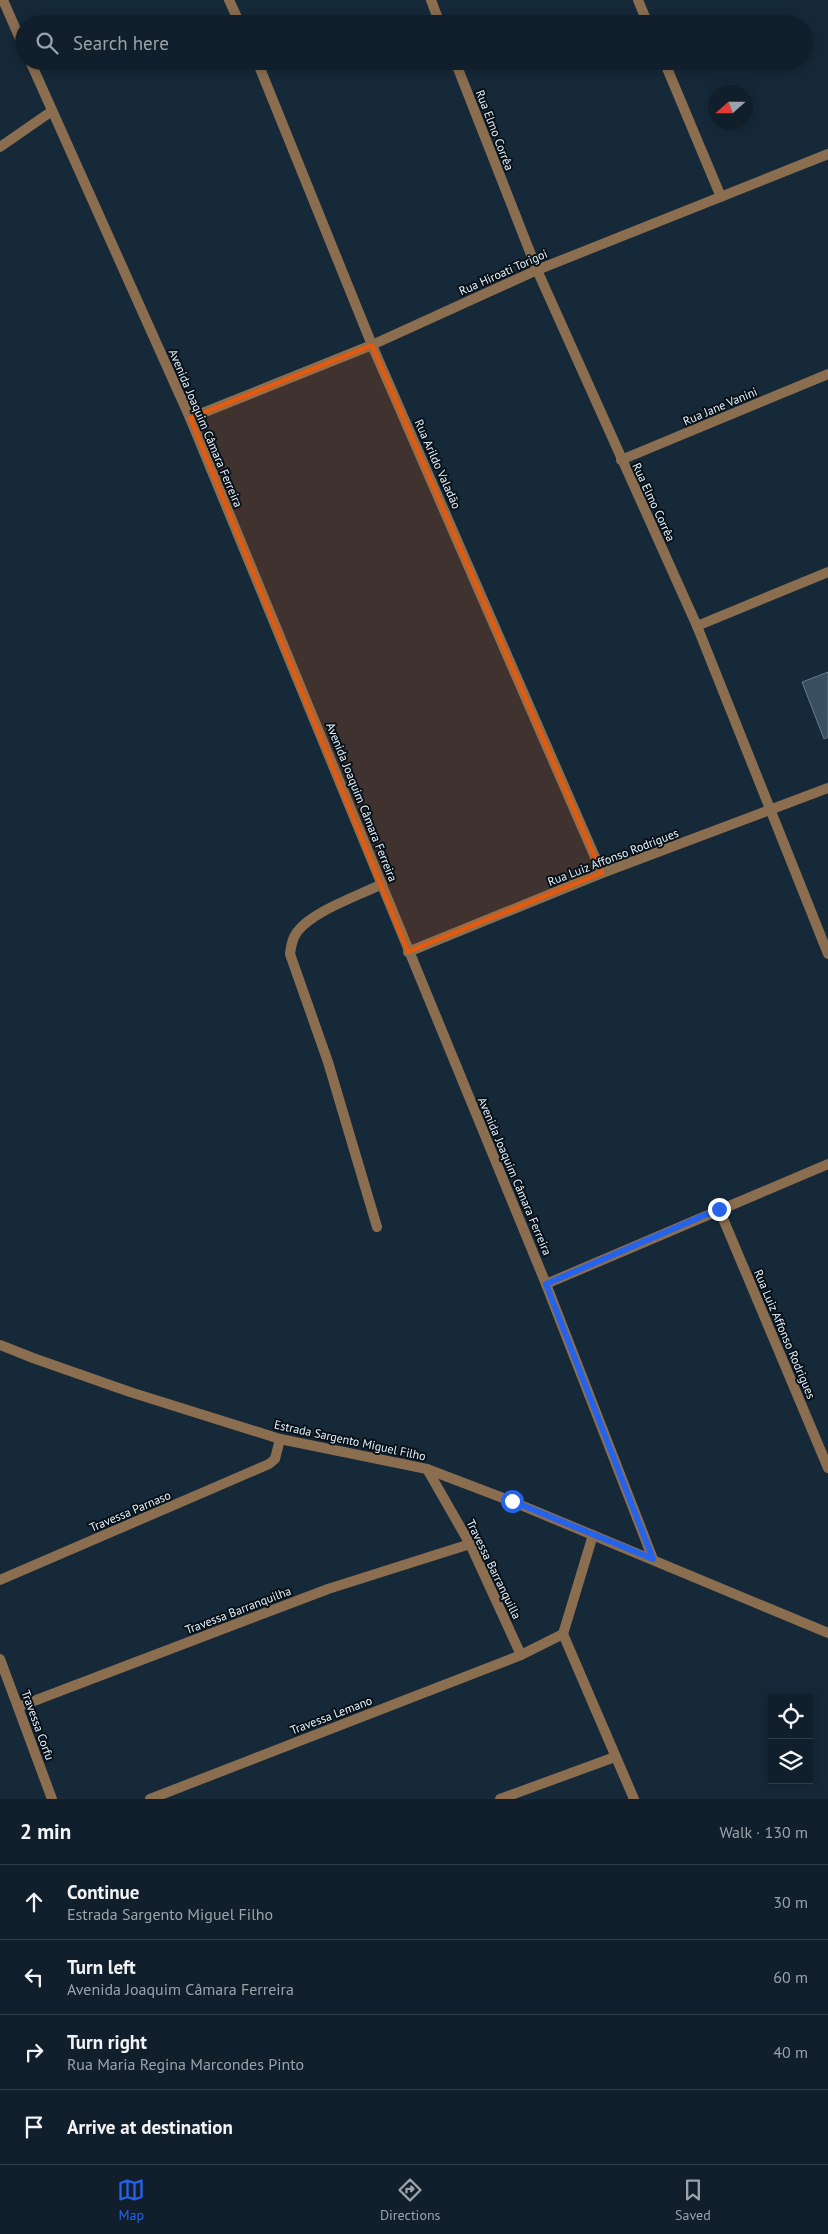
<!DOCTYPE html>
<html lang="en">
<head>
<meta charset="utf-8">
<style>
	:root { --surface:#101f2b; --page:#192733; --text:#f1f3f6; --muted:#9ca2a9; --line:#303d47; --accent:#2563eb }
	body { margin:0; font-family:"PT Sans",sans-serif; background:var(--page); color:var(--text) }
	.controls { position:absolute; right:15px; bottom:15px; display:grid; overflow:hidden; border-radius:0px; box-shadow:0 2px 12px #0003 }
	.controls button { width:45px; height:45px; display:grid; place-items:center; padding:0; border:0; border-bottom:1px solid var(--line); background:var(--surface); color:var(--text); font:25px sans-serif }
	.compass { position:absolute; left:708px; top:85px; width:45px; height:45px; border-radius:50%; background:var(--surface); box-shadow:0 2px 12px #0003; rotate:249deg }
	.stop { position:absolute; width:15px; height:15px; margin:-11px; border:4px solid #2563eb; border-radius:50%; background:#fff }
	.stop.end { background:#2563eb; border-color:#fff; box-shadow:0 1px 5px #0008 }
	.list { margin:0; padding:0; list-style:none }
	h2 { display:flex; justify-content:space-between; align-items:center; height:65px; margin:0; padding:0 20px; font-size:21px }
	h2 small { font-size:16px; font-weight:400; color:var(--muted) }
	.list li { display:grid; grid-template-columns:32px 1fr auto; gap:15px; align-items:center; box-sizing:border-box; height:75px; padding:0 20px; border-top:1px solid var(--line) }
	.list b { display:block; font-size:19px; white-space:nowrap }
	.list p { margin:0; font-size:16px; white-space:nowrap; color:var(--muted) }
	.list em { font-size:16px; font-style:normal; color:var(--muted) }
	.icon { flex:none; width:28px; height:28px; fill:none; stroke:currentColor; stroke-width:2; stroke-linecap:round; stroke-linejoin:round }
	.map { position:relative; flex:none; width:828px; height:1799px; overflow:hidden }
	.search { position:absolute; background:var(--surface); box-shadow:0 2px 12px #0003; left:15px; right:15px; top:15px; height:55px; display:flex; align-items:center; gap:12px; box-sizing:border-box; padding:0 18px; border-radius:28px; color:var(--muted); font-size:19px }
	.sheet { height:365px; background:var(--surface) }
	nav { display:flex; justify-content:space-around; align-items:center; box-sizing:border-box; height:70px; border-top:1px solid var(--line); background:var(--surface); font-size:14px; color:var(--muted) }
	nav a { display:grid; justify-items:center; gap:2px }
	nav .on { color:var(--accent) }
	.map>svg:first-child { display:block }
	.building { fill:#3a4f61; stroke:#647a8e }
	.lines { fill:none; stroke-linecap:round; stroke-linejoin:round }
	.lane { stroke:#8b6e50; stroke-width:10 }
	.street { stroke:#8b6e50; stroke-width:10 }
	.route { stroke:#2563eb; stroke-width:6 }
	.marked { fill:#e8590c; fill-opacity:0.2; stroke:#e8590c; stroke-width:4; stroke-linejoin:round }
	.labels { text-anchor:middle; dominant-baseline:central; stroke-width:4; stroke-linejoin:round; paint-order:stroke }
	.street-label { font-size:12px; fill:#e5f2fd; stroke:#081118 }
</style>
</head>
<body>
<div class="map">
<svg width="828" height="1799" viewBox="0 0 828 1799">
	<rect width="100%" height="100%" fill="#162939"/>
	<polygon class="building" points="828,672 828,737 824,739 802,682"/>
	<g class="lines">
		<g class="lane">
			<path d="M 377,1227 L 328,1062 L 290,954 C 291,946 292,939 297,932 C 313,911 358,896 382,884"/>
			<polyline points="563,1634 593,1535"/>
			<polyline points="521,1655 563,1634 634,1799"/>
			<polyline points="500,1799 615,1757"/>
		</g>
		<g class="street">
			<polyline points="3,0 24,48"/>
			<polyline points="229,0 240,24"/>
			<polyline points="431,0 440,24"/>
			<polyline points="638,0 648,24"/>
			<polyline points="30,61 190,418 546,1284 653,1559"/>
			<polyline points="257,61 372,345 602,873"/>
			<polyline points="455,61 537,270 697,626 828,954"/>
			<polyline points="664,61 721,197"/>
			<polyline points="0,147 52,111"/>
			<polyline points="190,418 372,345 537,270 828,154"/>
			<polyline points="621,460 828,374"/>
			<polyline points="697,626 828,572"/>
			<polyline points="408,952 602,873 828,788"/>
			<polyline points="719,1209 828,1468"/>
			<polyline points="546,1284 828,1164"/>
			<polyline points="0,1345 33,1358 130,1392 280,1439 427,1469 511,1501 828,1633"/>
			<polyline points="0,1580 269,1464 275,1459 280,1439"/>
			<polyline points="0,1659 52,1799"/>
			<polyline points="18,1707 328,1589 470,1544"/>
			<polyline points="150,1799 521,1655 470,1544 427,1469"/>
		</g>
	</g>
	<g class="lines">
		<polyline class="route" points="512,1501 653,1559 546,1284 719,1209"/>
	</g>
	<path class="marked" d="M 372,345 L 602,873 L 408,952 L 190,418 Z"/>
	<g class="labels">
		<g class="street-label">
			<text transform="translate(495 130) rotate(69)">Rua Elmo Corrêa</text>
			<text transform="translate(503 272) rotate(-24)">Rua Hiroati Torigoi</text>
			<text transform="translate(720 406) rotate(-23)">Rua Jane Vanini</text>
			<text transform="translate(206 428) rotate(67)">Avenida Joaquim Câmara Ferreira</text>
			<text transform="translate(438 464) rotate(66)">Rua Arildo Valadão</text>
			<text transform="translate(654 502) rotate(65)">Rua Elmo Corrêa</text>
			<text transform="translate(362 802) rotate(68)">Avenida Joaquim Câmara Ferreira</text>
			<text transform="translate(613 857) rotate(-21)">Rua Luiz Affonso Rodrigues</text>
			<text transform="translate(515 1176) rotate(67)">Avenida Joaquim Câmara Ferreira</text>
			<text transform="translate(785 1334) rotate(67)">Rua Luiz Affonso Rodrigues</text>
			<text transform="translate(350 1440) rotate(12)">Estrada Sargento Miguel Filho</text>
			<text transform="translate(130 1511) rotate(-23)">Travessa Parnaso</text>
			<text transform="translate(494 1569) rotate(64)">Travessa Barranquilla</text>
			<text transform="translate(238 1610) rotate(-21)">Travessa Barranquilha</text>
			<text transform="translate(331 1715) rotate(-21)">Travessa Lemano</text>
			<text transform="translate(38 1725) rotate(70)">Travessa Corfu</text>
		</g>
	</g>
</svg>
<div class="controls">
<button><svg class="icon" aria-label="locate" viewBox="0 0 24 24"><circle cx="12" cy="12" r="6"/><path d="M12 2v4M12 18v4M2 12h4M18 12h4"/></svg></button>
<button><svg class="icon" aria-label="layers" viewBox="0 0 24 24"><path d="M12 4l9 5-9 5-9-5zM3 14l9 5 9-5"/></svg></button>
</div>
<svg class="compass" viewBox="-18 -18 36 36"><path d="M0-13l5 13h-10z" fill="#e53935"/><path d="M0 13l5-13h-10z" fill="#9ca2a9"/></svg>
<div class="stop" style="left:512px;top:1501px"></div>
<div class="stop end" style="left:719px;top:1209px"></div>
<div class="search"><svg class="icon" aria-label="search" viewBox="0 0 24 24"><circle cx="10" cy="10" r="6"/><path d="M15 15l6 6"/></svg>Search here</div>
</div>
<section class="sheet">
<h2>2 min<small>Walk · 130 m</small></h2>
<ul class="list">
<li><svg class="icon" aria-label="ahead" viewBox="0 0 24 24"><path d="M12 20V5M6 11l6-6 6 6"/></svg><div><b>Continue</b><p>Estrada Sargento Miguel Filho</p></div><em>30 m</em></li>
<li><svg class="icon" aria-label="left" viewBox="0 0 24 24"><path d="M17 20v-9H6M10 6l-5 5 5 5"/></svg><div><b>Turn left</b><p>Avenida Joaquim Câmara Ferreira</p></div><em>60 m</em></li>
<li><svg class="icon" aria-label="right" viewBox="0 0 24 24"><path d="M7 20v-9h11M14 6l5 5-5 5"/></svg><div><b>Turn right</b><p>Rua Maria Regina Marcondes Pinto</p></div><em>40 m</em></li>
<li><svg class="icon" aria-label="arrive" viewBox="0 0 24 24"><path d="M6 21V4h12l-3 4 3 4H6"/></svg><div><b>Arrive at destination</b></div></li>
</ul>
</section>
<nav>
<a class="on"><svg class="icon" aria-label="map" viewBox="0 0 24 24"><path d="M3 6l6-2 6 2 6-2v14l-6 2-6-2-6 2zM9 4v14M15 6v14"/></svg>Map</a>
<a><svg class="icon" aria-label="directions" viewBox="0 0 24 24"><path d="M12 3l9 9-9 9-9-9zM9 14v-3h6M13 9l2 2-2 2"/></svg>Directions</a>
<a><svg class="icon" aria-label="saved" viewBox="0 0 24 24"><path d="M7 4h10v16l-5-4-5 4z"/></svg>Saved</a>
</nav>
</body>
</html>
